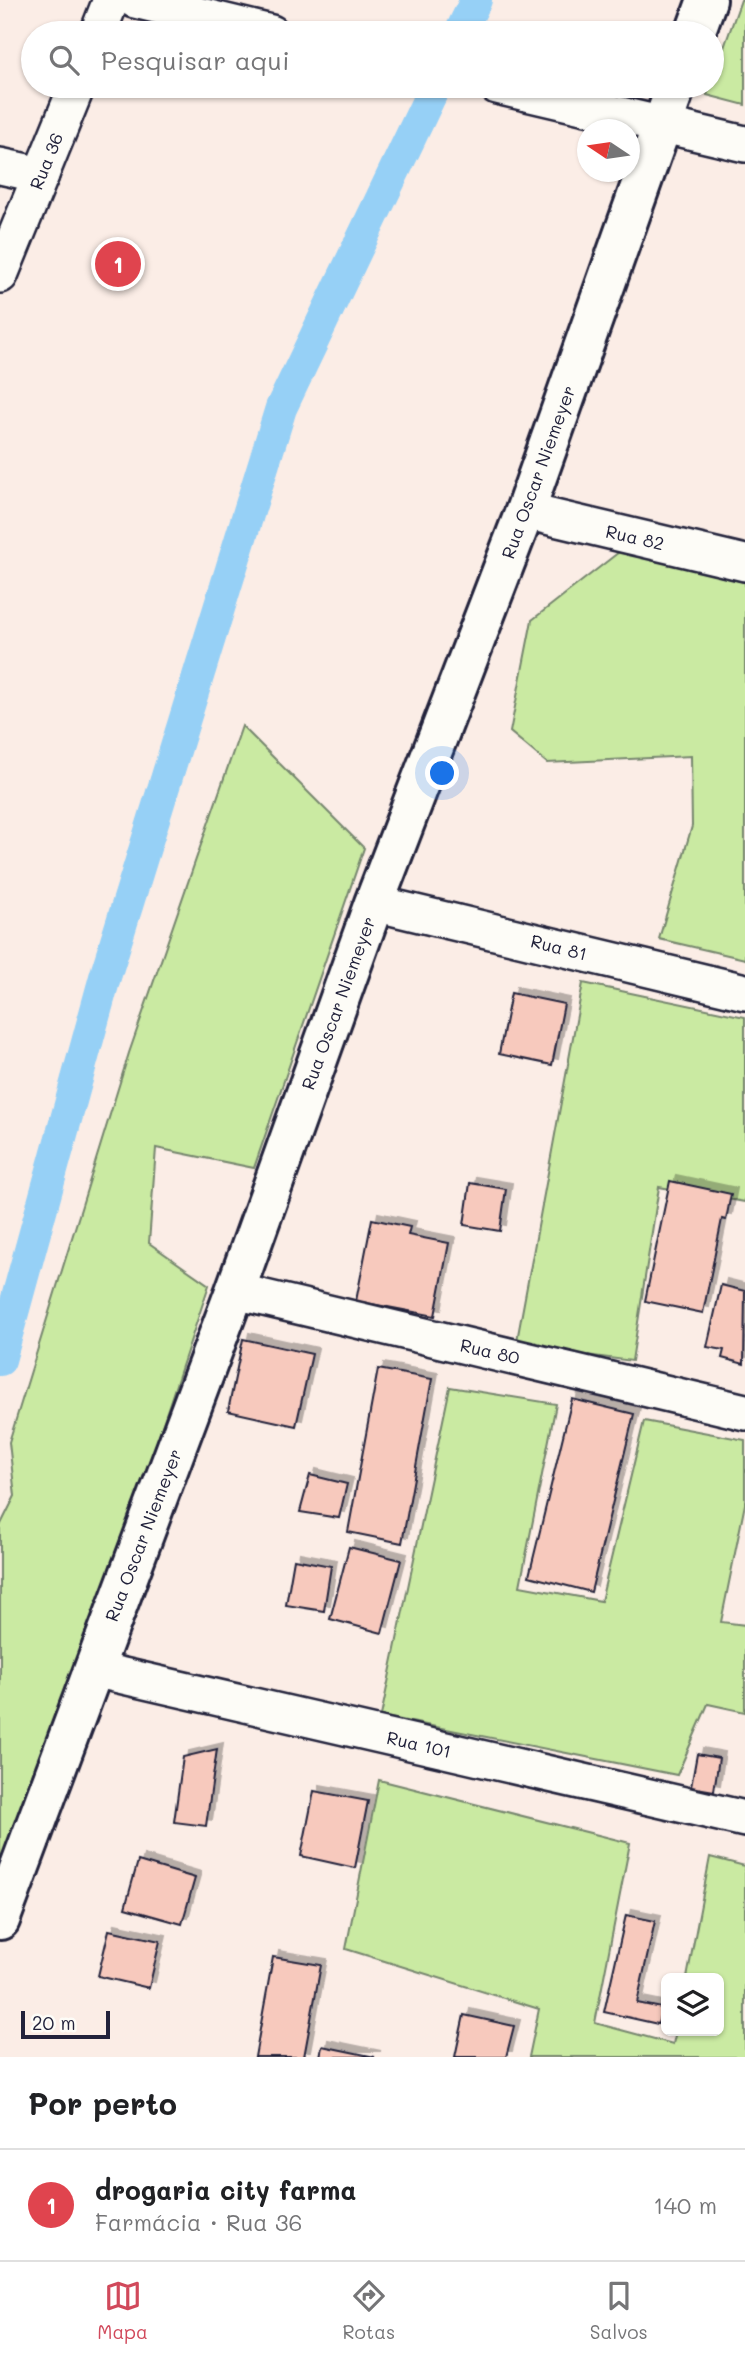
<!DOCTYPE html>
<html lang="pt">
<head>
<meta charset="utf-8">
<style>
	:root { --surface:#fff; --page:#f6f6f6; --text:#202124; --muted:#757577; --line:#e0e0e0; --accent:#d1495b }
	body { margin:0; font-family:Mali,sans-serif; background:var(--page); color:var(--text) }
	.controls { position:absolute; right:21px; bottom:21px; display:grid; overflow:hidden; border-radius:10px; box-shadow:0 2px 5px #0004 }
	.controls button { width:63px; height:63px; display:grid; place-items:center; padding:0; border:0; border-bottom:2px solid var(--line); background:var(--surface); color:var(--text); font:35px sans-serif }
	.compass { position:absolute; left:577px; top:119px; width:63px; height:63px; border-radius:50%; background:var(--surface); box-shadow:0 2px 5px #0004; rotate:283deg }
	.scale { position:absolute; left:21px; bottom:18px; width:89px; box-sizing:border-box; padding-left:7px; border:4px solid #22223b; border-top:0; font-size:19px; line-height:24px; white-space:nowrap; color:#22223b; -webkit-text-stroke:5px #fdfcf7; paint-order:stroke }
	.you { position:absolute; left:443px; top:774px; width:24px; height:24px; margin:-18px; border:5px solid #fff; border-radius:50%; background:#1a73e8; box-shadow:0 0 0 10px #1a73e833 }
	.badge { display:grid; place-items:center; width:46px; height:46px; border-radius:50%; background:var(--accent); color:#fff; font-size:23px; font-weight:700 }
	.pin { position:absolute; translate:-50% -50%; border:4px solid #fff; box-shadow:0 2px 7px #0006 }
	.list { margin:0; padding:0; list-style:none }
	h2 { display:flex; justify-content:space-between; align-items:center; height:91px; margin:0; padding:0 28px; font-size:30px }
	h2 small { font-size:23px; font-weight:400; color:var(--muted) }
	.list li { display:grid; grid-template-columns:46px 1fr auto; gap:21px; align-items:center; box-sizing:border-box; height:112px; padding:0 28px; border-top:2px solid var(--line) }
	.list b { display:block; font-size:26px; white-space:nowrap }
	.list p { margin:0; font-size:23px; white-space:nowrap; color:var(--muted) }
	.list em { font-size:23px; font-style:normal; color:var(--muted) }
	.icon { flex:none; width:38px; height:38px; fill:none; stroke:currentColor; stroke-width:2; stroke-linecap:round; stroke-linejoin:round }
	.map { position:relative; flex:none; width:745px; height:2057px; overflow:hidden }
	.search { position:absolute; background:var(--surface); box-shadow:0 2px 5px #0004; left:21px; right:21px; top:21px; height:77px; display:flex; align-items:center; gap:18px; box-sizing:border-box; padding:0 24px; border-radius:38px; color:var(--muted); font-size:26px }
	.sheet { height:203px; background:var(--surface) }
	nav { display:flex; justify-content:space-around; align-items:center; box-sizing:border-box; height:98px; border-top:2px solid var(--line); background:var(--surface); font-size:19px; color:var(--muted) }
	nav a { display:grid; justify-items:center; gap:4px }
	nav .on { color:var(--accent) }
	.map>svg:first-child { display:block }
	.green { fill:#caeaa2; stroke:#76866e; stroke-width:2 }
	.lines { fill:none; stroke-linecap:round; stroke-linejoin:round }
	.canal { stroke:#96d0f6; stroke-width:32 }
	.building { fill:#f7c9bd; stroke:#22223b; stroke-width:2; filter:url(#shadow) }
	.street-casing { stroke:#22223b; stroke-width:40 }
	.secondary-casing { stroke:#22223b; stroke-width:44 }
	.street { stroke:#fdfcf7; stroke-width:35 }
	.secondary { stroke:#fdfcf7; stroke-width:38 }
	.labels { text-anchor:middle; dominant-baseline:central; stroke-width:7; stroke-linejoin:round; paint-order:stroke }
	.street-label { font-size:18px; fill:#22223b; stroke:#fdfcf7 }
</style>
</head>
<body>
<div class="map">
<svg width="745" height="2057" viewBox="0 0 745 2057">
	<defs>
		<filter id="shadow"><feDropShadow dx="6" dy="-6" stdDeviation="0" flood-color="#0004"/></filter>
	</defs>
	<rect width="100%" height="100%" fill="#fbede6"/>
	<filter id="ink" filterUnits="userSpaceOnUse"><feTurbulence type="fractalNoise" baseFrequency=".0143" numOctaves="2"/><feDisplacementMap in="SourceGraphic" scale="14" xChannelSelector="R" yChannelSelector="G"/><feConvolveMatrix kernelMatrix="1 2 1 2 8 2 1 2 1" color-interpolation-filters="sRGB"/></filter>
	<g filter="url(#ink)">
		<g class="green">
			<polygon points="741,0 745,0 745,105 707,95"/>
			<polygon points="619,552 745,582 745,959 659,939 692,826 691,756 547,763 510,732 532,620"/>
			<polygon points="242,726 364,848 254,1168 156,1148 149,1243 209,1285 85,1658 0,1881 0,1526 15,1496 9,1442 129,1053"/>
			<polygon points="583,983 745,1017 745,1202 659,1187 632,1361 516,1346"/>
			<polygon points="450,1387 556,1404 520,1586 601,1601 644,1421 745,1440 745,1504 721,1622 745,1625 745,1712 708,1704 677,1775 381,1716"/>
			<polygon points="379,1780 630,1843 595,2023 673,2044 676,2031 719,2031 719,1978 687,1978 710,1857 745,1866 745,2057 529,2057 539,2009 346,1949"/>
		</g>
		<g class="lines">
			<g class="canal">
				<polyline points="460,33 476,0"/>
				<polyline points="0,1360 105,977 281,408 435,86"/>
			</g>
		</g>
		<g class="building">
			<polygon points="511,993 564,1004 552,1065 499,1054"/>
			<polygon points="670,1181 731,1194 726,1220 722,1219 703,1313 645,1301"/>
			<polygon points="470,1183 506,1189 500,1231 464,1225"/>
			<polygon points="372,1219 410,1227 408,1235 449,1243 435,1316 356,1301"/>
			<polygon points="721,1285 745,1291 744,1364 722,1358 724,1350 707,1347"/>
			<polygon points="243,1339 312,1354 296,1426 228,1411"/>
			<polygon points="378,1369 432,1379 402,1543 348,1532"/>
			<polygon points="572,1399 634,1414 591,1592 529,1576"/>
			<polygon points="310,1475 347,1484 339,1518 300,1512"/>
			<polygon points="349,1547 401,1560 382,1633 330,1619"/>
			<polygon points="294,1559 331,1566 324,1611 286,1605"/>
			<polygon points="217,1749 206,1826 174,1822 183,1757"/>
			<polygon points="697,1754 719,1758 714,1791 691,1787"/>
			<polygon points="314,1791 368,1801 355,1868 301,1856"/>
			<polygon points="138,1861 195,1878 182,1924 125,1908"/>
			<polygon points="626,1915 655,1921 637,2003 662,2008 658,2024 604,2012"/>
			<polygon points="109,1930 160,1941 149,1988 98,1976"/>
			<polygon points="273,1957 321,1965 304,2057 255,2057"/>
			<polygon points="464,2015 514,2026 506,2057 455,2057"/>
			<polygon points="322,2046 375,2057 320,2057"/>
		</g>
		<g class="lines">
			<g class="street-casing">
				<g id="street">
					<polyline points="135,0 271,33"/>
					<polyline points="98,33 111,0"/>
					<polyline points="497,86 745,144"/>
					<polyline points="0,166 41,175"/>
					<polyline points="0,275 77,86"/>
					<polyline points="525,511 745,563"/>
					<polyline points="374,903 745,992"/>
					<polyline points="235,1291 745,1412"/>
					<polyline points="93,1669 745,1819"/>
				</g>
			</g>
			<g class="secondary-casing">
				<g id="secondary">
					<polyline points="695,33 707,0"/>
					<polyline points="0,1920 235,1291 374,903 525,511 676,86"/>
				</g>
			</g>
			<use href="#street" class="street"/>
			<use href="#secondary" class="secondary"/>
		</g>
	</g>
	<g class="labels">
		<g class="street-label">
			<text transform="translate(46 161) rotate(-68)">Rua 36</text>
			<text transform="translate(538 472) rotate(-70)">Rua Oscar Niemeyer</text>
			<text transform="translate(635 537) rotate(13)">Rua 82</text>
			<text transform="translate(559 947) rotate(14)">Rua 81</text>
			<text transform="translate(338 1003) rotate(-70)">Rua Oscar Niemeyer</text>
			<text transform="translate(490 1351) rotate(13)">Rua 80</text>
			<text transform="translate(143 1535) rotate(-69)">Rua Oscar Niemeyer</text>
			<text transform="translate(419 1744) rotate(13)">Rua 101</text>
		</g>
	</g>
</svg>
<div class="controls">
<button><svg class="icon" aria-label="layers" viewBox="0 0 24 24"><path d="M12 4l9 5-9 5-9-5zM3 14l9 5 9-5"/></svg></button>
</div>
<svg class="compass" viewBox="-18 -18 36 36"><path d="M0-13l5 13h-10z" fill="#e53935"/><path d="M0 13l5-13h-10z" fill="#757577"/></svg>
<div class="scale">20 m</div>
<div class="you"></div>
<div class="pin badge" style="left:118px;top:264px;background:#e0444e">1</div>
<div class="search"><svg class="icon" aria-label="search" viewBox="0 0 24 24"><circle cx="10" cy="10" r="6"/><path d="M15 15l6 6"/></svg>Pesquisar aqui</div>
</div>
<section class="sheet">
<h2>Por perto<small></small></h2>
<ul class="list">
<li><span class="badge" style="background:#e0444e">1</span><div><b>drogaria city farma</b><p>Farmácia · Rua 36</p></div><em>140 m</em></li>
</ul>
</section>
<nav>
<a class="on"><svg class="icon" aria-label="map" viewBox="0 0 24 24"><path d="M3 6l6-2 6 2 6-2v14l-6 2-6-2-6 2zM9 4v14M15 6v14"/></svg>Mapa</a>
<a><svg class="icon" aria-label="directions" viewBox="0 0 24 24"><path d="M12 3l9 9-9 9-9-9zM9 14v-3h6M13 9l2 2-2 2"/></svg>Rotas</a>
<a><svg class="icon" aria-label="saved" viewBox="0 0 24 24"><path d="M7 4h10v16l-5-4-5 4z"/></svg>Salvos</a>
</nav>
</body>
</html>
